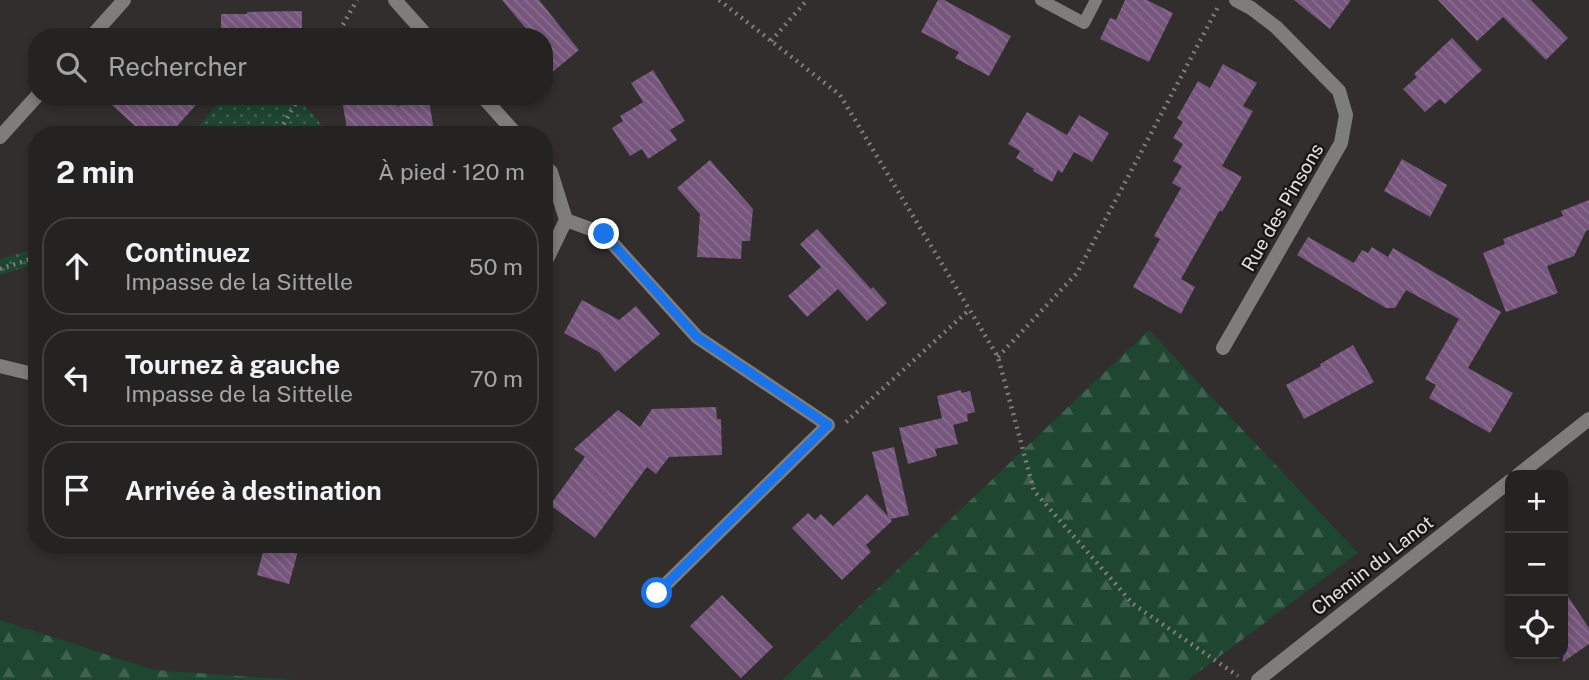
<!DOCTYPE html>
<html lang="fr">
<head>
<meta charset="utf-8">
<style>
	:root { --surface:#252222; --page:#2d2a2a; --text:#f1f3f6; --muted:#a3a4a5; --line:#423f40 }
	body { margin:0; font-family:"Public Sans",sans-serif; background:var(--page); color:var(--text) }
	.controls { position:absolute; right:21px; bottom:21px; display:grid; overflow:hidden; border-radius:14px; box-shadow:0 4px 10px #0003 }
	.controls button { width:63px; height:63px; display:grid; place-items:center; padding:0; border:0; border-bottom:2px solid var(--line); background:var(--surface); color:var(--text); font:35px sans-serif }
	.stop { position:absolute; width:21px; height:21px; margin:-16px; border:5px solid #1a73e8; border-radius:50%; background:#fff }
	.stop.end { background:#1a73e8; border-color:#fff; box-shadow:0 2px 7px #0008 }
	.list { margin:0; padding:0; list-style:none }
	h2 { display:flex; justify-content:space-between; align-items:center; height:91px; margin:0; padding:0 28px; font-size:30px }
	h2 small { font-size:23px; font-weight:400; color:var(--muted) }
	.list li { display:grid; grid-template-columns:46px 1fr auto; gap:21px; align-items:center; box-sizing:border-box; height:98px; margin:0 14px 14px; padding:0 14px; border:2px solid var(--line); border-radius:28px }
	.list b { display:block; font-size:26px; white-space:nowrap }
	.list p { margin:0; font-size:23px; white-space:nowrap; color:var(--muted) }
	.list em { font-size:23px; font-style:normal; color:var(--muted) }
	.icon { flex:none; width:38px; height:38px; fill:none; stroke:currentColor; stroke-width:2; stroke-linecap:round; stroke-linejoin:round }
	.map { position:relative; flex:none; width:1589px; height:680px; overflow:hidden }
	.search { position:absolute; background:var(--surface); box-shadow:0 4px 10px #0003; left:28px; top:28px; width:525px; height:77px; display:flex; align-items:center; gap:18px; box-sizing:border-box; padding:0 24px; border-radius:28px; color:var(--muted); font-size:26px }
	.panel { position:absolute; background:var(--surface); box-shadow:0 4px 10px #0003; left:28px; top:126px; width:525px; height:427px; border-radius:28px }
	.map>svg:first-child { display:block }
	.forest { fill:url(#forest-firs) }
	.park { fill:url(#park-dots) }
	.building { fill:url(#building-back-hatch) }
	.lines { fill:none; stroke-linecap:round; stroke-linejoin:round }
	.path { stroke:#7f7c7b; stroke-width:4.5; stroke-dasharray:2 5; stroke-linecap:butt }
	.lane { stroke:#7e7d7c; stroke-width:12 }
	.street { stroke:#7e7d7c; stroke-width:14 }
	.route { stroke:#1a73e8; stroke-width:9 }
	.labels { text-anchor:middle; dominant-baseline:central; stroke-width:5; stroke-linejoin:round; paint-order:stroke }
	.street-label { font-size:19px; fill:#e5e3e2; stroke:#181716 }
</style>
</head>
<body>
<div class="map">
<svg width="1589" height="680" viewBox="0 0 1589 680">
	<defs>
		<pattern id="forest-firs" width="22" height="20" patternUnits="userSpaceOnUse" patternTransform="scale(1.75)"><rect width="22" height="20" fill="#1e4631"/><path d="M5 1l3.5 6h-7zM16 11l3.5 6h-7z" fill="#3f614f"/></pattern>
		<pattern id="park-dots" width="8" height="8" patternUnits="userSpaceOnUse" patternTransform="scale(1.75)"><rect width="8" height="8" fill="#1e4631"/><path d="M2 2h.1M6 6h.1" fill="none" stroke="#3f614f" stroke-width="1.8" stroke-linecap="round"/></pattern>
		<pattern id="building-back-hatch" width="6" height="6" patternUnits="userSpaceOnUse" patternTransform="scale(1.75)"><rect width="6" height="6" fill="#76567c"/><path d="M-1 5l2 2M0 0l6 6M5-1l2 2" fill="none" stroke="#896e8e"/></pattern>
	</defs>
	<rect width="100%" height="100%" fill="#312e2d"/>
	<g class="forest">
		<polygon points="1149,330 1358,553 1188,680 782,680"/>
		<polygon points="0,620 154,670 295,680 0,680"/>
	</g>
	<g class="park">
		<polygon points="224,96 297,96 330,135 191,135"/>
		<polygon points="37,248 37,263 0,275 0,259"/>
	</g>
	<g class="building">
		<polygon points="502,0 539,0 579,50 544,79 544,37 533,37"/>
		<polygon points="938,0 944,0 1011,36 989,76 955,58 959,52 921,32"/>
		<polygon points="1125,0 1147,0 1173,13 1149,62 1100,39 1110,18 1116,20"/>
		<polygon points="1294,0 1351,0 1330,29"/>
		<polygon points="1438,0 1531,0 1568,38 1546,60 1503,17 1477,41"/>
		<polygon points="302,11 302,37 221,37 221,14 247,14 247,12"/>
		<polygon points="1452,38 1482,70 1445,104 1440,99 1425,112 1403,89 1417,77 1414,74"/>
		<polygon points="1223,64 1257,83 1243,106 1253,111 1222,166 1242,177 1222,212 1220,210 1181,279 1195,287 1181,314 1133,287 1160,239 1154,236 1181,188 1172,183 1182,166 1173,161 1183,144 1173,138 1183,122 1177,118 1198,81 1210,88"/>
		<polygon points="653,70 685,121 670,130 677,140 648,159 642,149 630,156 612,128 623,121 620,116 643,102 631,83"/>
		<polygon points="102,96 204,96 169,135 145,135"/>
		<polygon points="363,96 396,96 397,106 429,100 434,131 413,135 348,135 342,100"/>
		<polygon points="1027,112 1067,135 1079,115 1109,133 1092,162 1074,152 1062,173 1058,170 1052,182 1033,171 1034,169 1016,158 1020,151 1008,144"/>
		<polygon points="1402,159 1447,185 1430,217 1384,191"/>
		<polygon points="710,160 753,209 750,241 742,241 741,259 697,257 700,214 677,188"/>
		<polygon points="1589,200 1589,230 1586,231 1574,256 1547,266 1558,293 1506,312 1483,253 1505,244 1503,239 1563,216 1561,211"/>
		<polygon points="817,229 871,289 873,287 887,303 867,321 838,289 807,317 788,296 821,267 800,244"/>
		<polygon points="1308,237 1354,263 1362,250 1368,253 1372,247 1388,257 1393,248 1501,312 1468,368 1513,393 1490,433 1429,398 1436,385 1425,379 1459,319 1406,290 1395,308 1386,308 1297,255"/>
		<polygon points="582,300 619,320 636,306 660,334 615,372 599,352 564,333"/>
		<polygon points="1353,345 1374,382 1304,419 1286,385 1321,366 1320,364"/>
		<polygon points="961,390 961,393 970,391 975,412 967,414 968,421 953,425 958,444 935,449 937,456 908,464 899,428 942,418 937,396"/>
		<polygon points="716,407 717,419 721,419 722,455 669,457 656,474 647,467 595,538 550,505 585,457 574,449 618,410 640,427 652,409"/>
		<polygon points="894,447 909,515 891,519 892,521 866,545 871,552 842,580 792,528 808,513 815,520 821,514 833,526 867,494 888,516 872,452"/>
		<polygon points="265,544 300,544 289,584 257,575"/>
		<polygon points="1563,589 1589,628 1589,644 1563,662"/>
		<polygon points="722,595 773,647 741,678 690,626"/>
	</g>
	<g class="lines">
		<g class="path">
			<polyline points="719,0 840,95 998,357 1034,491 1133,604 1238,676"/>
			<polyline points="336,37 357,0"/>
			<polyline points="771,41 807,0"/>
			<polyline points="275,135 280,130 300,96"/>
			<polyline points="0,269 37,257"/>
			<polyline points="998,357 1077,273 1218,7"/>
			<polyline points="846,422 969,310"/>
		</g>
		<polyline class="lane" points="1041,0 1084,23 1096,0"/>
		<g class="street">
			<polyline points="395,0 428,37"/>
			<polyline points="91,37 124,0"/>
			<polyline points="482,96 517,135"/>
			<polyline points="0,137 37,96"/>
			<polyline points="544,165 551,172 566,220 548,257 544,260"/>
			<polyline points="566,220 604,234 697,337 828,425 657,593"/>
			<polyline points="1223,348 1341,143 1346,115 1339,91 1276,27 1251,8 1236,0"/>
			<polyline points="0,366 37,375"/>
			<polyline points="1518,475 1589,419"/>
			<polyline points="1258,680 1510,481"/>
		</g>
	</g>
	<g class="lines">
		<polyline class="route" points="604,234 697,337 828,425 657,593"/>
	</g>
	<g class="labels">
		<g class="street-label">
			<text transform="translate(1282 207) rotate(-60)">Rue des Pinsons</text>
			<text transform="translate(1372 565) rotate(-38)">Chemin du Lanot</text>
		</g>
	</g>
</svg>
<div class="controls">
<button>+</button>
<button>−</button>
<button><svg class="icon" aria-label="locate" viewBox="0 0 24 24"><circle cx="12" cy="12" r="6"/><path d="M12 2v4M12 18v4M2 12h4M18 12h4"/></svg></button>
</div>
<div class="stop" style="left:657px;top:593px"></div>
<div class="stop end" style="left:604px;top:234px"></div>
<div class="search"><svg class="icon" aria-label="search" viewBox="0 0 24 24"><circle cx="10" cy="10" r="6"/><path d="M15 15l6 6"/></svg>Rechercher</div>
<section class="panel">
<h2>2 min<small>À pied · 120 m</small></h2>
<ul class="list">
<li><svg class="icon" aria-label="ahead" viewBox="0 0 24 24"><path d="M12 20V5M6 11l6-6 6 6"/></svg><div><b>Continuez</b><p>Impasse de la Sittelle</p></div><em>50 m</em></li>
<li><svg class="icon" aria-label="left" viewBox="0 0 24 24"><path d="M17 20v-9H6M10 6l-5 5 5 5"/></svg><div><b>Tournez à gauche</b><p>Impasse de la Sittelle</p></div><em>70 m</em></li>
<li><svg class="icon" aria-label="arrive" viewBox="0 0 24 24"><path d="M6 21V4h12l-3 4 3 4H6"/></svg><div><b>Arrivée à destination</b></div></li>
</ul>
</section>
</div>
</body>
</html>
